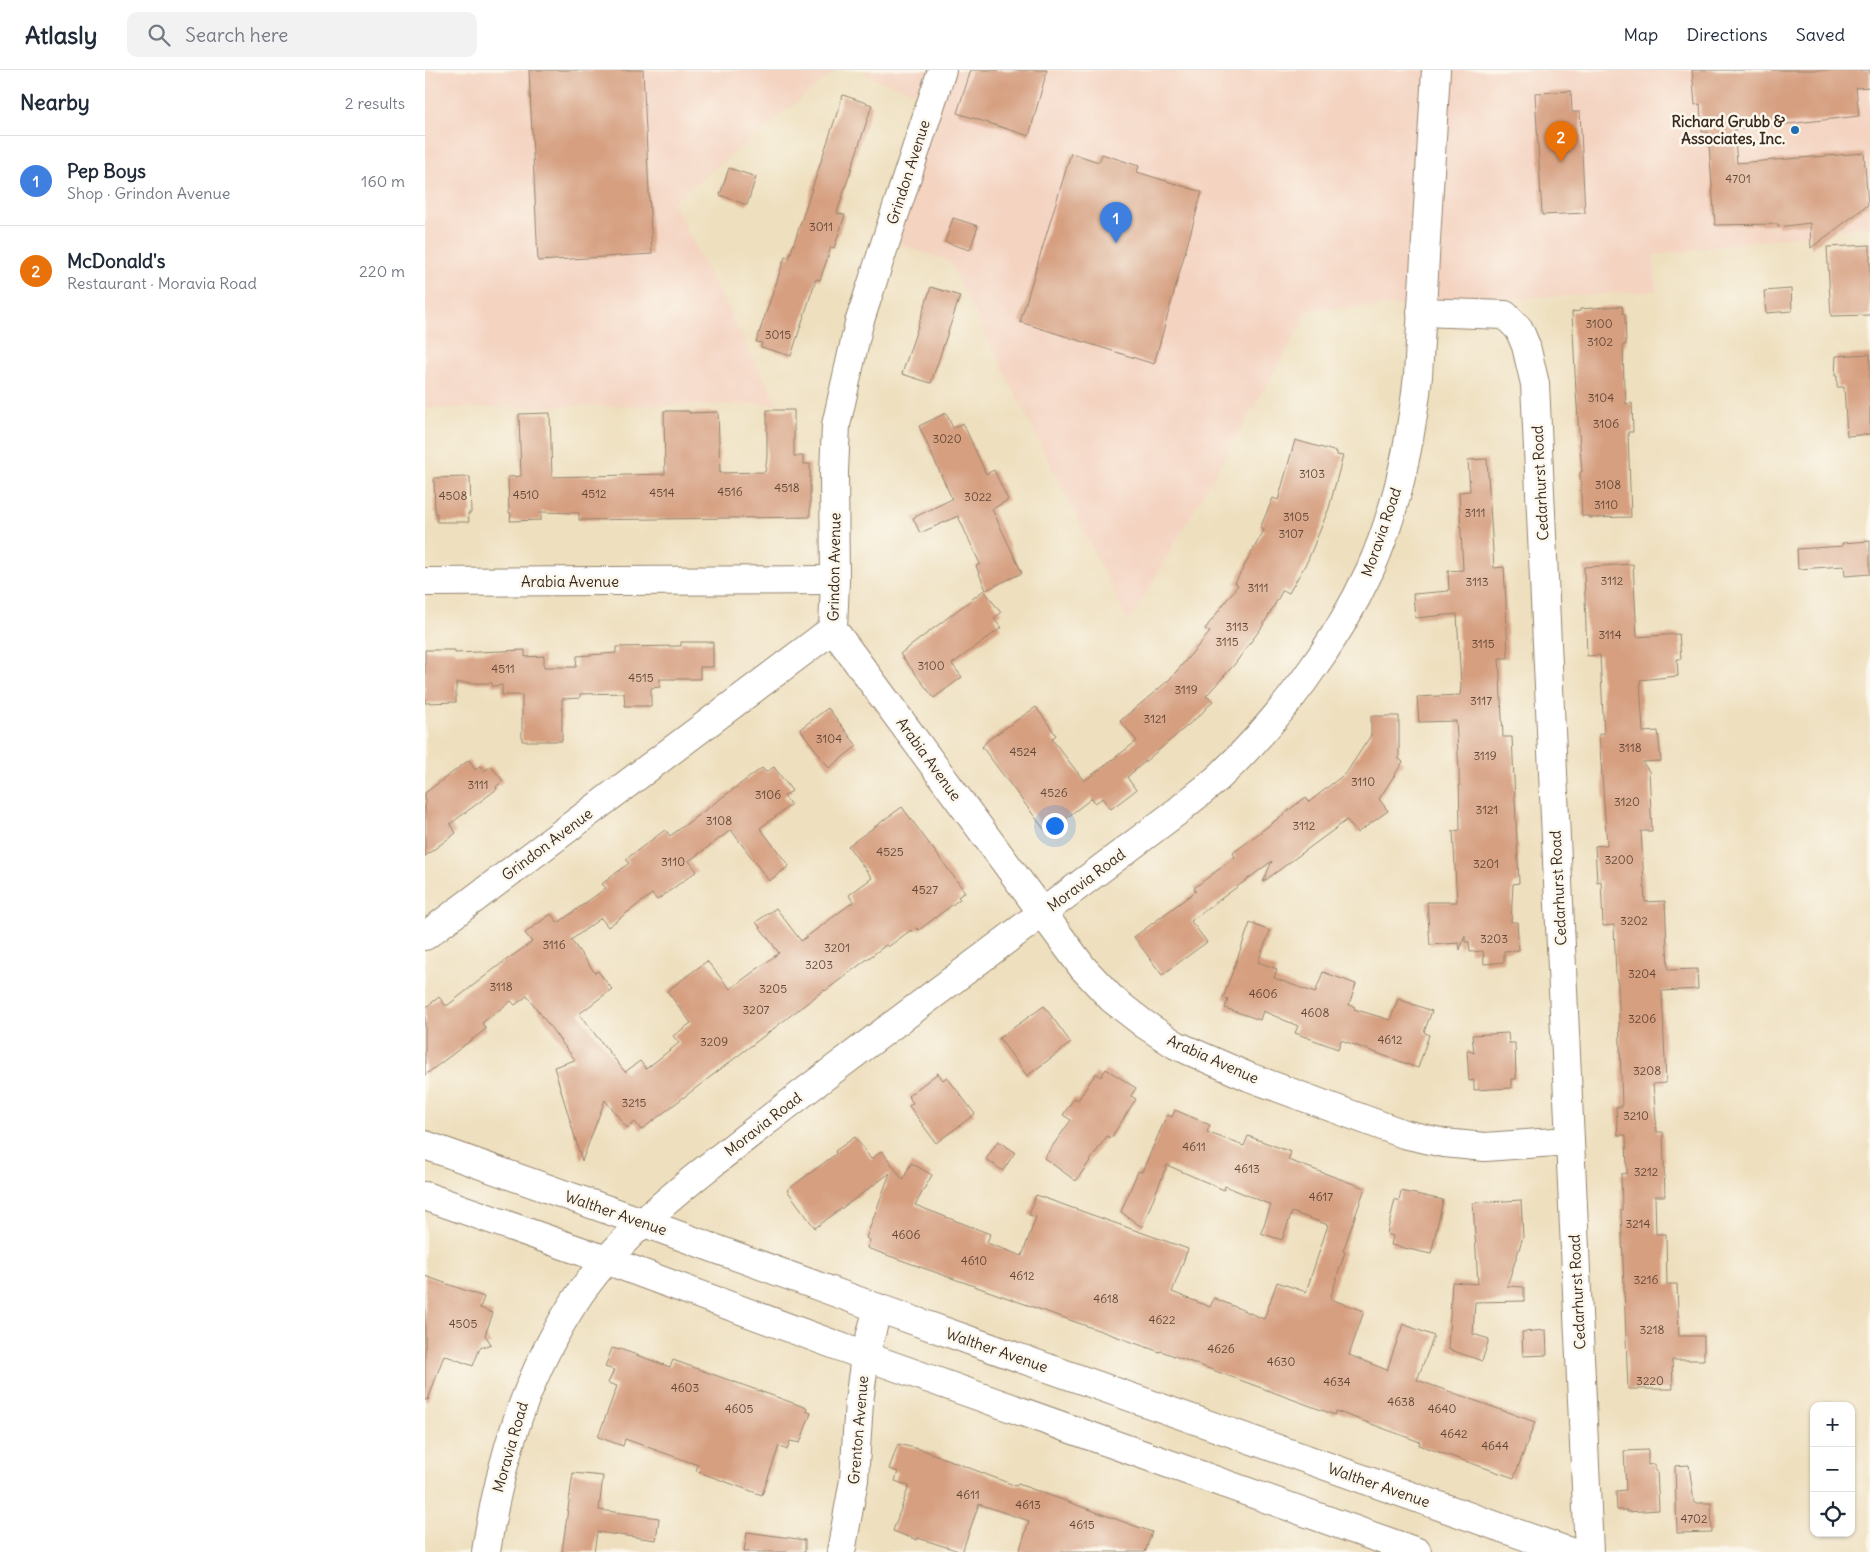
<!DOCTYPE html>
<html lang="en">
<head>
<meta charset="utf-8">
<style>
	:root { --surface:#fff; --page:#f2f2f3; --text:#1f2937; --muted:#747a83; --line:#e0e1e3; --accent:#1f6fb2 }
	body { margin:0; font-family:Delius,sans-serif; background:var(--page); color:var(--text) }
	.controls { position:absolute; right:15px; bottom:15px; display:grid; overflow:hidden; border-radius:10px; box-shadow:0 1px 4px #0004 }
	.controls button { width:45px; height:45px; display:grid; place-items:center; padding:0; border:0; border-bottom:1px solid var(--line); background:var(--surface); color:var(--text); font:25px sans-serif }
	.you { position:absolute; left:629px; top:755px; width:18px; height:18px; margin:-12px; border:4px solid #fff; border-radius:50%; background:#1a73e8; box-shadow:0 0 0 8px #1a73e833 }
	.badge { display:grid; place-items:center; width:32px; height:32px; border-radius:50%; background:var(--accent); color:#fff; font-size:16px; font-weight:700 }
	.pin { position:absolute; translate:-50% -41px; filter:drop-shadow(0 1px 2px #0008) }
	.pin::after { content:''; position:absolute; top:26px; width:18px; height:15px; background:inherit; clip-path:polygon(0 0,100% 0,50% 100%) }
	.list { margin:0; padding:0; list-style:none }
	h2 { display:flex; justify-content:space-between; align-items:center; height:65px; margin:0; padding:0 20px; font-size:21px }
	h2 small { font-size:16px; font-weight:400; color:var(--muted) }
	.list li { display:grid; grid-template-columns:32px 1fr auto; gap:15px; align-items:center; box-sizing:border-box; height:90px; padding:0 20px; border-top:1px solid var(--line) }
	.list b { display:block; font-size:19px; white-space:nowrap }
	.list p { margin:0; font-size:16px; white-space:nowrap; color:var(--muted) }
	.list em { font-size:16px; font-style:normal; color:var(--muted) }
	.icon { flex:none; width:28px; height:28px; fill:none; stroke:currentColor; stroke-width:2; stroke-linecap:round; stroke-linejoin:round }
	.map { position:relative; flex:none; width:1445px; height:1482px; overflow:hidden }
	header { display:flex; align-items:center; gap:30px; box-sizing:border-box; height:70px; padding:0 25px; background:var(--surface); border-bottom:1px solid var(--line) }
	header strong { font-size:24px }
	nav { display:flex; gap:28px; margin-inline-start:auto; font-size:18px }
	.search { width:350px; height:45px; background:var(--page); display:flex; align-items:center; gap:12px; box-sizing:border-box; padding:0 18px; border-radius:10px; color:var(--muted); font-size:19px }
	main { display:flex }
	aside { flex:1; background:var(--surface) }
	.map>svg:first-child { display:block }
	.built { fill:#f4d3c1 }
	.building { fill:#d69f80 }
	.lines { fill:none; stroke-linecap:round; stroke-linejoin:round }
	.street-casing { stroke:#94846e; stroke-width:30 }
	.secondary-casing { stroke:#94846e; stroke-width:30 }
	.primary-casing { stroke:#94846e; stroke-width:30 }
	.street { stroke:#fff; stroke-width:28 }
	.secondary { stroke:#fff; stroke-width:28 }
	.primary { stroke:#fff; stroke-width:28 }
	.poi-dot { fill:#1f6fb2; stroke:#fbf7ec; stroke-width:2 }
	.labels { text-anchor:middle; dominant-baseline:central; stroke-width:5; stroke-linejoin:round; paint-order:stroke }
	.number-label { font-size:12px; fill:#624736 }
	.poi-label { font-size:15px; font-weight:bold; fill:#3b2a1e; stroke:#fbf7ec; text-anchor:end }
	.street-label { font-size:15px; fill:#3b2a1e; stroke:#fbf7ec }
</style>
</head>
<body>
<header>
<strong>Atlasly</strong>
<div class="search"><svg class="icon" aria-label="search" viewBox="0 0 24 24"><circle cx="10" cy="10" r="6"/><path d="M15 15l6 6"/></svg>Search here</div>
<nav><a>Map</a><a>Directions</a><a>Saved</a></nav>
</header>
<main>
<aside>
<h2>Nearby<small>2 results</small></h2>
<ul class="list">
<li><span class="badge" style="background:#3f7fe0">1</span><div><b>Pep Boys</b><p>Shop · Grindon Avenue</p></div><em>160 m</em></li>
<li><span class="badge" style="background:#e8710a">2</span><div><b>McDonald's</b><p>Restaurant · Moravia Road</p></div><em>220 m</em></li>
</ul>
</aside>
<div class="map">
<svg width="1445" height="1482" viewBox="0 0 1445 1482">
	<rect width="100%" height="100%" fill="#fbf7ec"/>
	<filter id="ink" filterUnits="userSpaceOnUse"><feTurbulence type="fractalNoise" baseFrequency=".02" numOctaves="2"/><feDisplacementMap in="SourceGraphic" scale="10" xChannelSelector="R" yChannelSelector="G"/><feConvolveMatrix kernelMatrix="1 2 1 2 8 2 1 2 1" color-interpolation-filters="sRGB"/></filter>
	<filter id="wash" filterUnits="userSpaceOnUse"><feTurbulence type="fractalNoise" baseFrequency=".0096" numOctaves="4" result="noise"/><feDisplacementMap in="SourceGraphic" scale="20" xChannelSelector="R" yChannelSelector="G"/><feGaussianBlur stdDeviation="1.12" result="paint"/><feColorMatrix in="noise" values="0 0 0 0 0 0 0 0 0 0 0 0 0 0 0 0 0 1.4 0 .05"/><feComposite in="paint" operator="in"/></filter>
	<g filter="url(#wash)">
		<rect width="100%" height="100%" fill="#eedfbe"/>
		<g class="built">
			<polygon points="0,0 412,0 247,132 352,334 0,338"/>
			<polygon points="440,0 1445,0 1445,156 1228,185 1231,221 885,240 704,552 524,191 461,170 506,28 441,6"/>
		</g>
		<g id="blocks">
			<g class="building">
				<polygon points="104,0 218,0 227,184 113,191"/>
				<polygon points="546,0 622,0 604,66 532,43"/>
				<polygon points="1267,0 1445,0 1445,17 1431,18 1434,46 1309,60 1312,93 1439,83 1443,135 1386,178 1385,153 1353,157 1353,154 1290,155 1283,62 1277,62 1275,34 1270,35"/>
				<polygon points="1146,21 1147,42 1155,42 1160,143 1117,145 1110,23"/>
				<polygon points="418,25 447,35 412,143 420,145 409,178 406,177 395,210 391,209 366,286 336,277 337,273 331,272 360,187 364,188"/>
				<polygon points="646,83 674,92 677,84 714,96 712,102 777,122 729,294 595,252"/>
				<polygon points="304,98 331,107 322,135 295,125"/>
				<polygon points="528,148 553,156 545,180 520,172"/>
				<polygon points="1445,175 1445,245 1406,246 1402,177"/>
				<polygon points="506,217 535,226 506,313 477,304"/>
				<polygon points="1366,219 1367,241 1341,243 1339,221"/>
				<polygon points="1197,236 1198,244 1200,244 1201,275 1198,275 1199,318 1200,317 1201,334 1207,333 1208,362 1203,362 1206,447 1165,448 1165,446 1157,446 1155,402 1157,402 1151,322 1147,242 1155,241 1155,239"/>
				<polygon points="1445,284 1445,364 1422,366 1419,317 1412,317 1412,306 1410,306 1411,286"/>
				<polygon points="342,340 369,340 369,386 378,386 378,394 385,394 385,447 154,450 154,443 116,442 116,450 85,451 86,443 84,443 83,407 96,406 94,344 125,343 127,407 240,404 239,341 264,341 264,343 293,342 295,403 340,402 342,387"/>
				<polygon points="521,343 528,358 538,353 561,404 569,400 583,430 567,439 597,503 561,520 551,496 555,494 533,446 495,463 488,448 527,429 494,356"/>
				<polygon points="870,370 912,382 912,385 918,386 904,438 883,490 864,523 858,520 837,557 822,577 809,595 781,626 788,631 776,644 702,707 711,720 686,739 678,728 670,733 667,728 622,763 557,677 563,670 611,637 631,665 627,669 659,711 712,671 695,651 744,610 785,562 780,559 813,515 810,513 839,460 835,458 848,428 853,430"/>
				<polygon points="1062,389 1069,498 1079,497 1081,533 1083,588 1074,588 1078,667 1087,667 1094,813 1088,814 1086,852 1092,852 1094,880 1079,881 1079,892 1059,894 1058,881 1045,882 1044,872 1040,872 1040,865 1035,880 1034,873 1005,875 1002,832 1032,832 1028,761 1035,760 1034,700 1031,651 994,652 992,627 1035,625 1036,615 1032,544 990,548 988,524 1024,521 1023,501 1038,500 1034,422 1045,421 1043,390"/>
				<polygon points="45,407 46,443 43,443 44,452 12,452 12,443 10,443 9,408"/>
				<polygon points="1445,471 1445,504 1420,506 1419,496 1373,499 1372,479 1418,476 1417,473"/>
				<polygon points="1208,494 1212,567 1254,564 1256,589 1252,589 1253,606 1215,610 1218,662 1233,661 1236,691 1217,692 1224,701 1227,761 1216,761 1220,832 1240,831 1243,900 1272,899 1273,919 1237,921 1241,1013 1228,1014 1232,1062 1238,1062 1240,1126 1230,1126 1231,1164 1241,1164 1242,1214 1252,1214 1254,1266 1279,1266 1279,1290 1247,1290 1248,1319 1203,1319 1196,1140 1197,1140 1196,1104 1202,1103 1201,1065 1193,1065 1191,1037 1197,1037 1193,914 1191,906 1189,855 1178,856 1176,811 1172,812 1170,776 1182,775 1174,664 1179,664 1175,585 1162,586 1159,497"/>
				<polygon points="559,520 576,543 569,548 576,558 527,594 537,607 509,628 475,584"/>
				<polygon points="256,572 288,572 288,597 275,597 275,609 235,609 235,617 226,618 226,636 200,636 199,623 155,624 155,628 137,629 137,671 97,671 97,625 77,625 77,615 67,616 67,613 31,613 31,632 0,633 0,580 30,580 30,583 100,580 100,587 119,586 119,597 151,597 152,586 191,583 191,577 256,576"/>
				<polygon points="403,638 432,676 404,698 375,659"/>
				<polygon points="946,646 974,646 974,689 978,692 954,729 963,741 932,763 922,750 838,812 847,791 766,851 782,872 737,905 709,867 771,821 769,818 810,787 808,783 881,727 884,732 922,702 946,665"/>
				<polygon points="44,690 50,700 55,696 59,701 66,696 78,711 71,717 72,719 25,754 31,763 0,786 0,723"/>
				<polygon points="349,697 367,721 359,726 366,735 335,758 364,796 344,811 306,760 264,791 272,801 232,830 227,824 183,857 176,848 146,870 170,903 173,901 187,919 154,944 200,1002 215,991 221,999 254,973 248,966 266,953 242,921 282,891 305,919 354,883 331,852 351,838 376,871 428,832 424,825 447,808 423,776 477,737 540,822 533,827 535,829 494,860 492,858 487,862 486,860 463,877 461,875 400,921 399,920 216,1060 210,1052 202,1058 180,1030 157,1091 129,997 150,990 102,926 90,935 86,931 57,953 61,959 0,1005 0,938 14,927 20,935 23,935 77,893 107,872 100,863 126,844 133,853 181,818 177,814 204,793 201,789 240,760 245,766 337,698 341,702"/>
				<polygon points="825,853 845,861 833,892 852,899 849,908 890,923 898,902 931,914 924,935 930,937 929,939 965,950 973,929 1007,941 999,962 1004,965 993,998 916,970 913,979 870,963 873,956 838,941 835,950 800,938 803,930 798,928"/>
				<polygon points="619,936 646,973 602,1006 574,968"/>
				<polygon points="1083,963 1084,973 1090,973 1091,1009 1086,1009 1086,1018 1049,1020 1049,1010 1044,1011 1042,980 1049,983 1047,965"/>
				<polygon points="681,999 711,1018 706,1026 711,1029 686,1068 682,1066 651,1111 619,1088 646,1050 638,1045 649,1028 653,1030 671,1003 676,1007"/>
				<polygon points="513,1003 518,1010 522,1007 550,1044 511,1073 484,1036 488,1033 483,1026"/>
				<polygon points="750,1040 785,1055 782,1062 819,1076 823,1066 866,1082 863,1090 940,1118 918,1181 920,1182 905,1229 939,1241 924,1285 962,1300 978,1254 1009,1266 992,1310 1110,1352 1089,1408 994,1375 995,1372 911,1341 910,1345 736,1281 735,1282 442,1178 445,1170 441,1168 465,1103 390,1158 362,1120 411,1084 410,1081 430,1067 446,1089 457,1081 478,1110 486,1093 507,1105 490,1135 565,1164 562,1173 597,1186 611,1147 604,1145 611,1125 763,1179 747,1222 785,1237 789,1228 839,1249 852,1212 881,1222 903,1155 867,1142 857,1170 836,1163 846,1135 800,1116 799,1120 742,1095 717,1157 696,1142 713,1101 717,1102 742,1045 747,1047"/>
				<polygon points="573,1071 590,1082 578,1101 561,1089"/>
				<polygon points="976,1121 1018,1130 1006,1184 966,1175 968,1166 962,1164 970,1129 974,1131"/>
				<polygon points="1096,1130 1098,1167 1082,1216 1099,1217 1099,1231 1050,1232 1048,1264 1064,1269 1057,1291 1023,1279 1027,1212 1053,1214 1048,1133"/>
				<polygon points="0,1206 59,1227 55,1238 68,1243 60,1265 66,1274 55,1278 48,1296 19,1285 3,1330 0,1330"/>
				<polygon points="1121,1260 1122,1285 1098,1286 1097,1262"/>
				<polygon points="187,1278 195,1280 195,1279 245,1297 248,1290 382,1338 381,1341 386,1343 375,1373 365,1371 362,1380 354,1376 337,1425 271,1401 273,1395 200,1369 198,1376 173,1367 192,1316 183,1313 189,1300 180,1297"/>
				<polygon points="473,1374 498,1380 591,1416 593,1414 727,1462 720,1482 594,1482 604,1451 554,1434 537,1482 493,1468 492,1470 468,1461 484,1416 470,1411 473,1402 464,1399"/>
				<polygon points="1223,1380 1223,1395 1230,1394 1230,1401 1232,1401 1234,1440 1202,1442 1202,1440 1192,1440 1191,1421 1201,1420 1199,1381"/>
				<polygon points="1264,1395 1269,1433 1286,1433 1287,1462 1252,1463 1250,1396"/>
				<polygon points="148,1403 178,1406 174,1440 234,1448 231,1470 172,1462 169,1482 137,1482"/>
				<polygon points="322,1462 380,1470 380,1482 319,1482"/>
			</g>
		</g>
	</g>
	<g filter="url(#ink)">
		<use href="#blocks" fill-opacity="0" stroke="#94846e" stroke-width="1"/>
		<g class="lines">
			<g class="street-casing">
				<g id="street">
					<polyline points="996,242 1080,245 1094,259 1101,276 1110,314 1164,1482"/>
					<polyline points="0,512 410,510"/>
					<polyline points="408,559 658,898 687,929 719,954 751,975 824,1007 979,1064 1019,1073 1060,1077 1144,1071"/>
					<polyline points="408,559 410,510 409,402 411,355 434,253 517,0"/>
					<polyline points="0,866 408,559"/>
					<polyline points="416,1482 429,1410 434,1332 440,1286 453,1238"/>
				</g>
			</g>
			<g class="secondary-casing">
				<g id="secondary">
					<polyline points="0,1075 217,1152 453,1238 1145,1482"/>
					<polyline points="0,1126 181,1190 440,1286 992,1482"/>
				</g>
			</g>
			<g class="primary-casing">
				<path id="primary" d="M 61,1482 C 75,1389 102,1301 156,1222 C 192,1172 239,1132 287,1094 C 328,1061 370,1029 412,997 C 526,912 639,826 753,741 C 766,729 781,719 794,707 C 854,650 910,576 945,500 C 971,442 986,370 993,306 L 1011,0"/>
			</g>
			<use href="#street" class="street"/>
			<use href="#secondary" class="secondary"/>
			<use href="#primary" class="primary"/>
		</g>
	</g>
	<circle class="poi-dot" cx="1370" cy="60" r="5"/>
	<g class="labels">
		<g class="number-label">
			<text x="1313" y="108">4701</text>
			<text x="396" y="156">3011</text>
			<text x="1174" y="253">3100</text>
			<text x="353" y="264">3015</text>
			<text x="1175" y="271">3102</text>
			<text x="1176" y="327">3104</text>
			<text x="1181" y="353">3106</text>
			<text x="522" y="368">3020</text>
			<text x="887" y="403">3103</text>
			<text x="1183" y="414">3108</text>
			<text x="362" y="417">4518</text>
			<text x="305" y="421">4516</text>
			<text x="237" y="422">4514</text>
			<text x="169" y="423">4512</text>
			<text x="101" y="424">4510</text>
			<text x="28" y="425">4508</text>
			<text x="553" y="426">3022</text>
			<text x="1181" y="434">3110</text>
			<text x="1050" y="442">3111</text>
			<text x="871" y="446">3105</text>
			<text x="866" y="463">3107</text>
			<text x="1187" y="510">3112</text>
			<text x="1052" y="511">3113</text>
			<text x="833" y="517">3111</text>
			<text x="812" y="556">3113</text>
			<text x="1185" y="564">3114</text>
			<text x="802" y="571">3115</text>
			<text x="1058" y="573">3115</text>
			<text x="506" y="595">3100</text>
			<text x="78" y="598">4511</text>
			<text x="216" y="607">4515</text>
			<text x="761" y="619">3119</text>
			<text x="1056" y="630">3117</text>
			<text x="730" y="648">3121</text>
			<text x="404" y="668">3104</text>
			<text x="1205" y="677">3118</text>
			<text x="598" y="681">4524</text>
			<text x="1060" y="685">3119</text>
			<text x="938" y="711">3110</text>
			<text x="53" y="714">3111</text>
			<text x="629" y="722">4526</text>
			<text x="343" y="724">3106</text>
			<text x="1202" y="731">3120</text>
			<text x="1062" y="739">3121</text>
			<text x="294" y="750">3108</text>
			<text x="879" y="755">3112</text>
			<text x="465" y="781">4525</text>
			<text x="1194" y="789">3200</text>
			<text x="248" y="791">3110</text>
			<text x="1061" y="793">3201</text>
			<text x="500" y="819">4527</text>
			<text x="1209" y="850">3202</text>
			<text x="1069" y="868">3203</text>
			<text x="129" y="874">3116</text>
			<text x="412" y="877">3201</text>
			<text x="394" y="894">3203</text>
			<text x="1217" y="903">3204</text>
			<text x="76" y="916">3118</text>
			<text x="348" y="918">3205</text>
			<text x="838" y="923">4606</text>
			<text x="331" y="939">3207</text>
			<text x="890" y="942">4608</text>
			<text x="1217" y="948">3206</text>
			<text x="965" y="969">4612</text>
			<text x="289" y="971">3209</text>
			<text x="1222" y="1000">3208</text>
			<text x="209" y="1032">3215</text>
			<text x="1211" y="1045">3210</text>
			<text x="769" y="1076">4611</text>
			<text x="822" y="1098">4613</text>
			<text x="1221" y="1101">3212</text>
			<text x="896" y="1126">4617</text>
			<text x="1213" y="1153">3214</text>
			<text x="481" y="1164">4606</text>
			<text x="549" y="1190">4610</text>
			<text x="597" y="1205">4612</text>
			<text x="1221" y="1209">3216</text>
			<text x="681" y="1228">4618</text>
			<text x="737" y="1249">4622</text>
			<text x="38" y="1253">4505</text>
			<text x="1227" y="1259">3218</text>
			<text x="796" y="1278">4626</text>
			<text x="856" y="1291">4630</text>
			<text x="1225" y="1310">3220</text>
			<text x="912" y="1311">4634</text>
			<text x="260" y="1317">4603</text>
			<text x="976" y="1331">4638</text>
			<text x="314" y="1338">4605</text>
			<text x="1017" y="1338">4640</text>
			<text x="1029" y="1363">4642</text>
			<text x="1070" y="1375">4644</text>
			<text x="543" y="1424">4611</text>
			<text x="603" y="1434">4613</text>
			<text x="1269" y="1448">4702</text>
			<text x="657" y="1454">4615</text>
		</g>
		<g class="poi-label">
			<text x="1360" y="51">Richard Grubb &amp;<tspan x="1360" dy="17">Associates, Inc.</tspan></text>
		</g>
		<g class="street-label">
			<text transform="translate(483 102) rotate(-72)">Grindon Avenue</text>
			<text transform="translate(1115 413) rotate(-93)">Cedarhurst Road</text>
			<text transform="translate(956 462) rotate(-71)">Moravia Road</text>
			<text transform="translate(409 497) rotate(-89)">Grindon Avenue</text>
			<text x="145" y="511">Arabia Avenue</text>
			<text transform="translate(504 689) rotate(54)">Arabia Avenue</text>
			<text transform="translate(122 774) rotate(-37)">Grindon Avenue</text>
			<text transform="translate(661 810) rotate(-37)">Moravia Road</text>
			<text transform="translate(1133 818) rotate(-93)">Cedarhurst Road</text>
			<text transform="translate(788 989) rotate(24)">Arabia Avenue</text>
			<text transform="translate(338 1054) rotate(-38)">Moravia Road</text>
			<text transform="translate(191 1143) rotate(19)">Walther Avenue</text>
			<text transform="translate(1152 1222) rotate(-93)">Cedarhurst Road</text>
			<text transform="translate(572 1280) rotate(19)">Walther Avenue</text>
			<text transform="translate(433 1360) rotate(-85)">Grenton Avenue</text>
			<text transform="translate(85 1377) rotate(-74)">Moravia Road</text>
			<text transform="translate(954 1415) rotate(19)">Walther Avenue</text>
		</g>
	</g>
</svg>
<div class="controls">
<button>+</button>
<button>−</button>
<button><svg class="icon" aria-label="locate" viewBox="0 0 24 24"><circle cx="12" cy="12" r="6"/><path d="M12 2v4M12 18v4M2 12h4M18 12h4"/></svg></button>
</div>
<div class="you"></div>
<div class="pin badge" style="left:691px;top:173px;background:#3f7fe0">1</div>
<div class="pin badge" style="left:1136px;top:92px;background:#e8710a">2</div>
</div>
</main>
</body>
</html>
